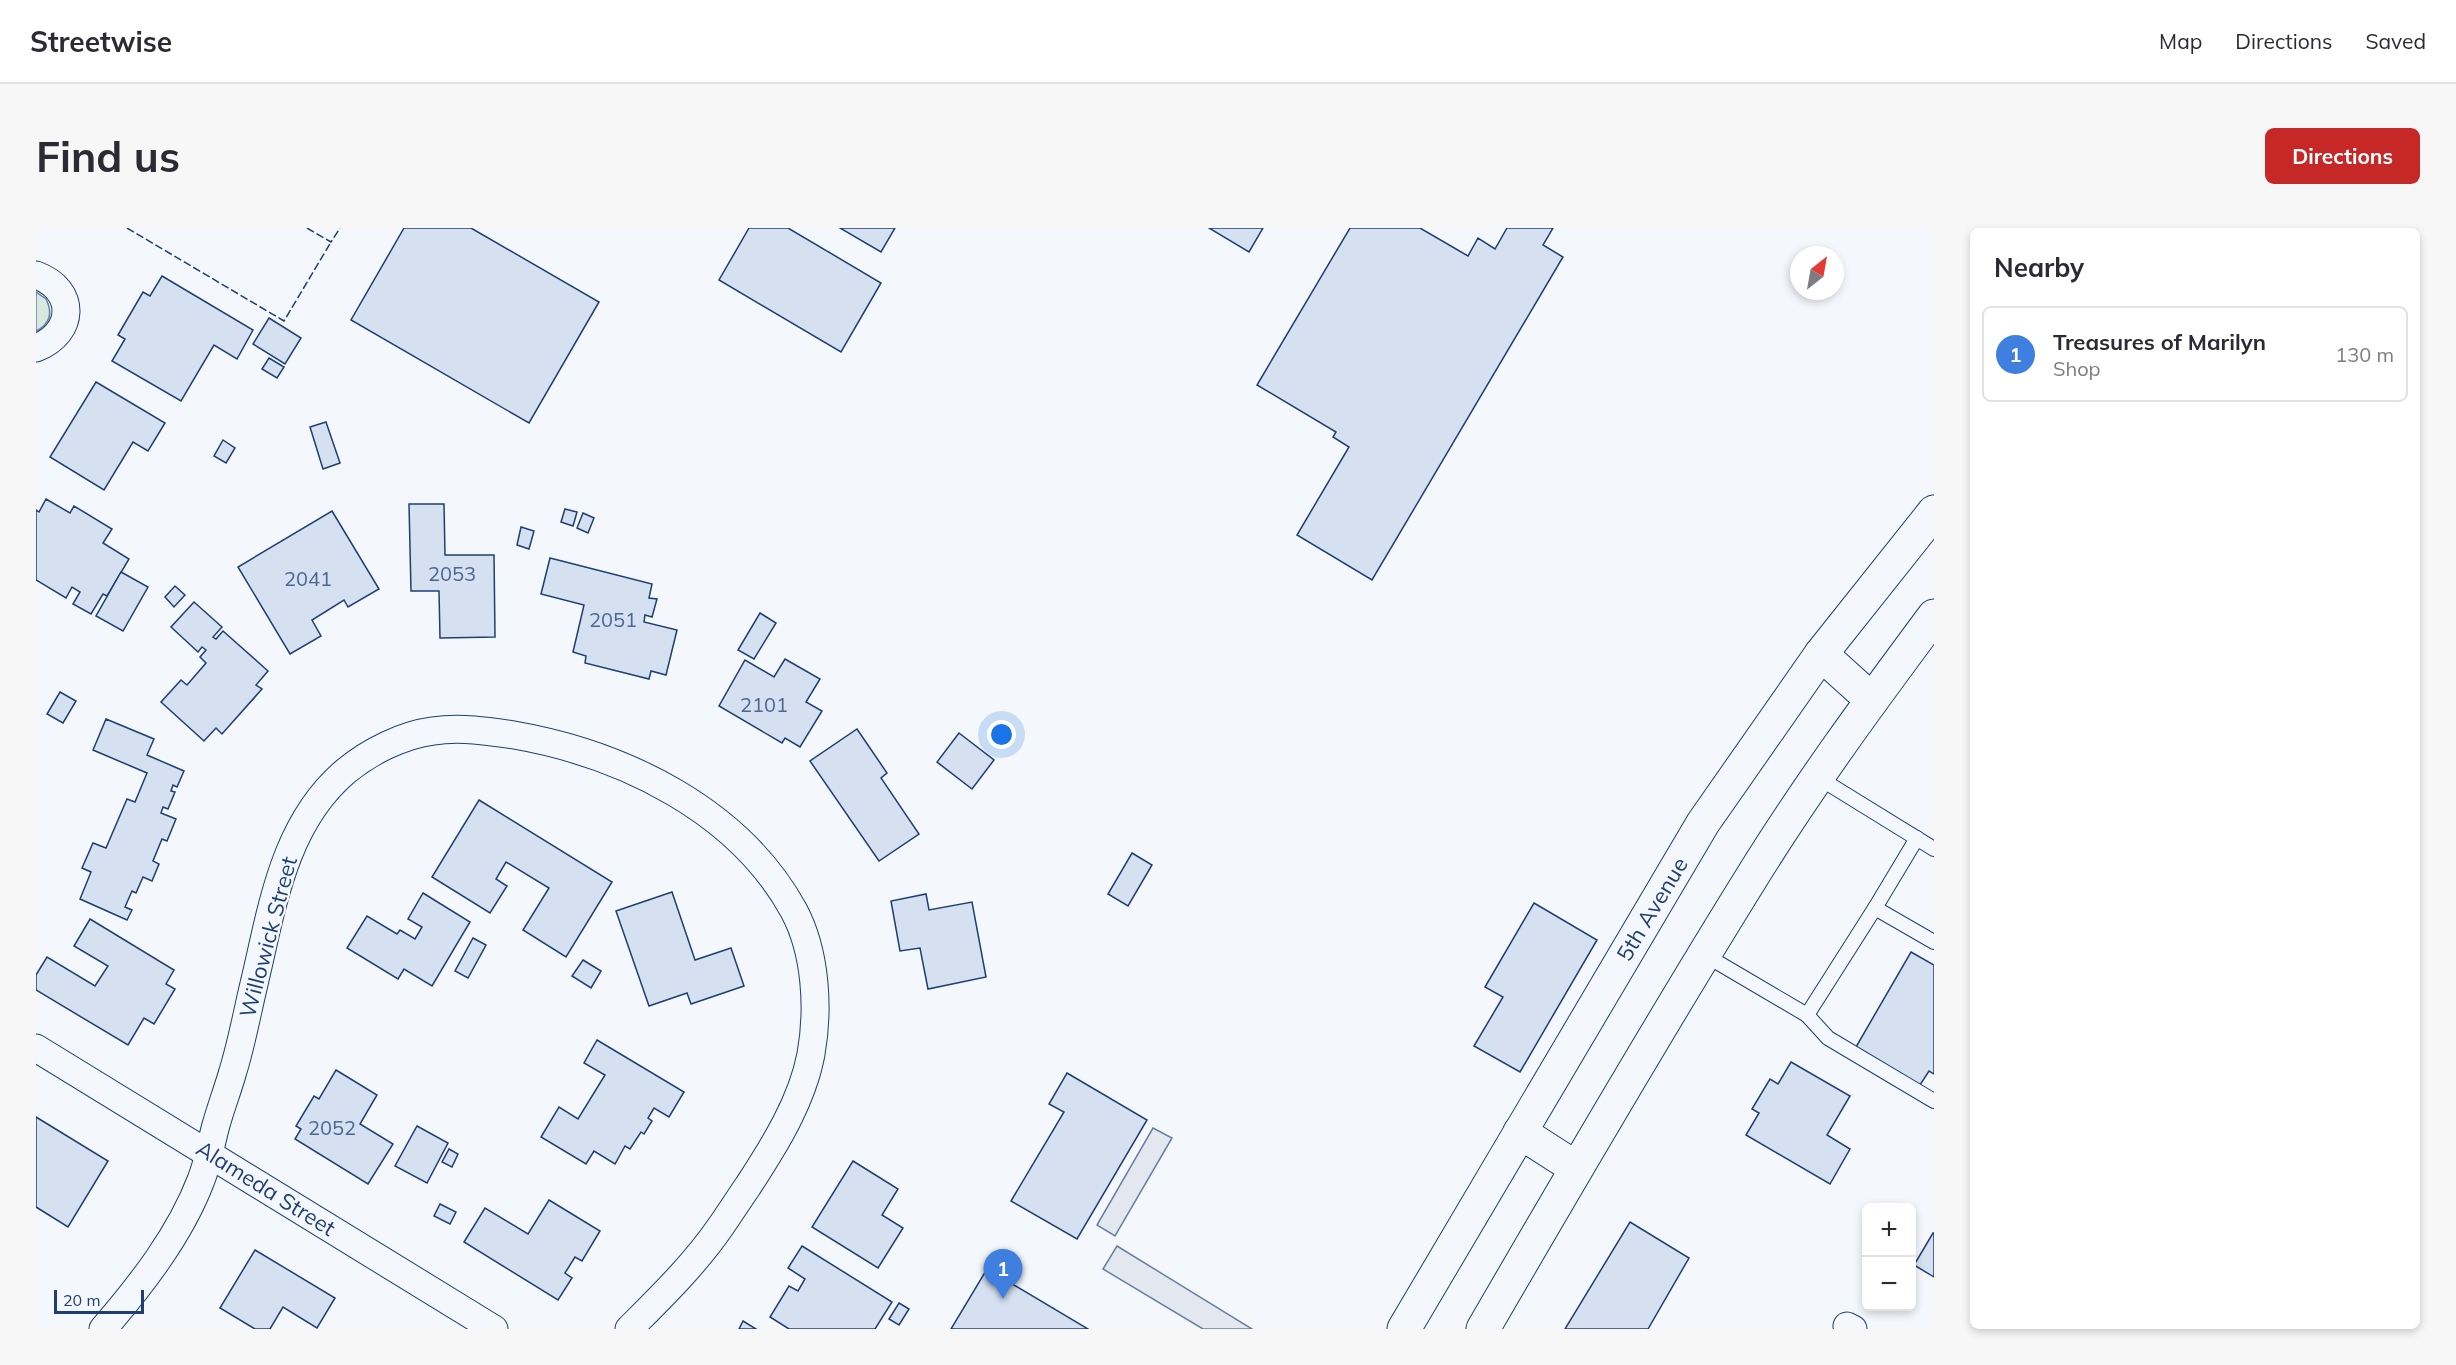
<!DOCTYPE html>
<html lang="en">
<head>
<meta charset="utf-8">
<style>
	:root { --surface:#fff; --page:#f7f7f7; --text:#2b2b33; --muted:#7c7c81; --line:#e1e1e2; --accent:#c62828 }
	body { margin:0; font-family:Mulish,sans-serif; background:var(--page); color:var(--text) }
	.controls { position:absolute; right:18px; bottom:18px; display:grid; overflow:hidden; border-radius:9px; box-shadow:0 3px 9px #0003 }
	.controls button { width:54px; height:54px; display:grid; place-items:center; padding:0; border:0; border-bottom:2px solid var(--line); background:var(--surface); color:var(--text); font:30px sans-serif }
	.compass { position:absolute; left:1754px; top:18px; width:54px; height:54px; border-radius:50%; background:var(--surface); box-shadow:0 3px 9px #0003; rotate:31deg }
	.scale { position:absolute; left:18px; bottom:15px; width:90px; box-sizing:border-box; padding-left:6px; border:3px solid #1d3f73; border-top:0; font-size:16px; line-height:21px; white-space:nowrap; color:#1d3f73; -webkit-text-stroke:4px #f4f7fb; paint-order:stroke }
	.you { position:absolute; left:966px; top:507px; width:21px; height:21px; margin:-15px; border:4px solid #fff; border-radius:50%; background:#1a73e8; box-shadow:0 0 0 9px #1a73e833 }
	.badge { display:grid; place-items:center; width:39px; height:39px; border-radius:50%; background:var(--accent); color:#fff; font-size:20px; font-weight:700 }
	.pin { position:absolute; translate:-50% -50px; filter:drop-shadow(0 2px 3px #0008) }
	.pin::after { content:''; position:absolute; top:32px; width:21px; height:18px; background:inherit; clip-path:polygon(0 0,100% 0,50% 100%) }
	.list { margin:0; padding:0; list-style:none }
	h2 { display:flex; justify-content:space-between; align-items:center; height:78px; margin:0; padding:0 24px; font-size:26px }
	h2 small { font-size:20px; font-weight:400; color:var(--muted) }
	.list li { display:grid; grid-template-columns:39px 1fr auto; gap:18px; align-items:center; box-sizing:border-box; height:96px; margin:0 12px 12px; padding:0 12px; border:2px solid var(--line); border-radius:9px }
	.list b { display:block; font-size:22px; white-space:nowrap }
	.list p { margin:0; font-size:20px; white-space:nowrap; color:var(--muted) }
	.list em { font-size:20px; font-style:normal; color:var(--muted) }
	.map { position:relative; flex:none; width:1898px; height:1101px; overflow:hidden; border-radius:9px }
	header { display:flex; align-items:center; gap:36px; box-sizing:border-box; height:84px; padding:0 30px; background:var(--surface); border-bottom:2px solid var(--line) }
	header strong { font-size:28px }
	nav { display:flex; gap:33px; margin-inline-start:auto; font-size:21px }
	.intro { display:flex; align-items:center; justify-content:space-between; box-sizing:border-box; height:144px; padding:0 36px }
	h1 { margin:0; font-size:42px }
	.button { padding:15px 27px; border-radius:9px; background:var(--accent); color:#fff; font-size:21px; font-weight:700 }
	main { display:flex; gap:36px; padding:0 36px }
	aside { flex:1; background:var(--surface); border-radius:9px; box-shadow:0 3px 9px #0003 }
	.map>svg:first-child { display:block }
	.green { fill:#d7e8df; stroke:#687fa3; stroke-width:1.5 }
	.parking { fill:#e3e8f0; stroke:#687fa3; stroke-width:1.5 }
	.building { fill:#d5e0f0; stroke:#1d3f73; stroke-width:1.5 }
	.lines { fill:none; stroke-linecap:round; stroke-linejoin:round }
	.service-casing { stroke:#1d3f73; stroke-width:16 }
	.minor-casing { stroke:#1d3f73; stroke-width:29 }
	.tertiary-casing { stroke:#1d3f73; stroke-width:35 }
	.service { stroke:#f4f7fb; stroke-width:14 }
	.minor { stroke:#f4f7fb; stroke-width:27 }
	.tertiary { stroke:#f4f7fb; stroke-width:33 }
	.fence { stroke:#1d3f73; stroke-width:1.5; stroke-dasharray:8 3; stroke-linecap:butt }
	.labels { text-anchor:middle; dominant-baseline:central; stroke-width:4.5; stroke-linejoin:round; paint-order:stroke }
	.number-label { font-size:20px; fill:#4b6792 }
	.street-label { font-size:22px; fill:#1d3f73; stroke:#f4f7fb }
</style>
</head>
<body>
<header>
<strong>Streetwise</strong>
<nav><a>Map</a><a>Directions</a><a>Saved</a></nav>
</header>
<div class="intro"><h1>Find us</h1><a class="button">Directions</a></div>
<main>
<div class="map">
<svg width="1898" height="1101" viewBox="0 0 1898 1101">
	<rect width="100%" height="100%" fill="#f4f7fb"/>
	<path class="green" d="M 0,64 L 10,71 C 17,85 14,96 0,103 Z"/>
	<g class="parking">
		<polygon points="1117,900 1136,910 1079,1008 1061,997"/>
		<polygon points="1081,1018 1216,1101 1167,1101 1067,1041"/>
	</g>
	<g class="building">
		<polygon points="368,0 435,0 563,74 493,195 315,92"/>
		<polygon points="713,0 752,0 845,55 805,124 683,52"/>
		<polygon points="804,0 859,0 845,24"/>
		<polygon points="1173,0 1227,0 1213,24"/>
		<polygon points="1314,0 1384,0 1432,28 1442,10 1459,21 1471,0 1517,0 1507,17 1527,29 1336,352 1261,307 1313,219 1297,209 1300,204 1221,157"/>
		<polygon points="126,48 217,102 201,131 178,117 145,173 76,133 89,111 82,107 107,64 114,68"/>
		<polygon points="233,90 265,110 249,136 217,116"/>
		<polygon points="233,130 248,139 241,150 226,141"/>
		<polygon points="60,154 129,195 112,223 97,214 68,262 14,229"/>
		<polygon points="290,194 304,235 287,241 274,199"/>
		<polygon points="187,212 199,220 190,235 178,228"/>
		<polygon points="10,271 34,285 38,278 76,301 67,315 93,331 71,368 67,366 55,386 37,376 44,364 36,359 30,370 0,352 0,282 3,284"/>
		<polygon points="373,276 408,276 409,327 458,327 459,409 404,410 403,363 375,363"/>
		<polygon points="529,281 541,284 537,298 525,294"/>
		<polygon points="296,283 343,361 312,379 308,372 276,392 285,408 254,426 202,339"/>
		<polygon points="547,285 558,290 552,305 541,300"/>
		<polygon points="485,299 498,303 493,321 481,317"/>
		<polygon points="514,330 616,356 613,370 621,371 616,389 609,387 608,394 641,402 630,447 615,443 613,451 549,435 550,428 537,424 548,377 505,366"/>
		<polygon points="85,344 112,359 87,403 60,388"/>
		<polygon points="139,358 149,367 138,379 129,369"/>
		<polygon points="158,374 186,399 177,409 180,411 187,403 232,443 220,457 226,461 186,506 180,500 168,513 125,474 145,452 151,457 170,435 164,429 170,422 166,419 162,424 135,399"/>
		<polygon points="724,385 740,395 718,431 702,422"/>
		<polygon points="749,431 784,451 770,474 786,483 764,519 749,510 746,515 683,478 709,432 738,449"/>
		<polygon points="24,464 40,473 27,495 11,486"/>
		<polygon points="70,491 118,511 111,527 148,543 141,559 137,557 135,563 139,564 132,581 127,579 125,585 140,591 131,613 126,611 117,633 123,636 116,653 107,649 100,665 96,663 89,679 96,682 91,692 44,671 55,644 46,640 57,615 70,620 91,571 99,574 111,545 57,522"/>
		<polygon points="821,501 851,545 845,550 883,606 843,633 774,533"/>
		<polygon points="923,505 958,532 936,561 901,534"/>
		<polygon points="443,572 576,654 530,729 487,702 513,660 470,634 460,651 471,658 454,685 396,649"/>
		<polygon points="1096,625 1116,637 1092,678 1072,666"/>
		<polygon points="636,664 659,732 695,720 708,758 655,776 651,765 613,778 580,683"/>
		<polygon points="387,665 434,694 396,758 368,741 362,751 311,720 331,688 361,706 364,702 379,711 386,699 372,691"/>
		<polygon points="890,666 893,682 936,674 950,749 892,761 884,720 864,723 855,673"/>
		<polygon points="1498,675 1561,712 1484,844 1438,818 1467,769 1449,759"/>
		<polygon points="54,691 138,742 130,756 139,761 118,796 108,790 92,817 0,762 0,747 11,729 59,758 72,738 38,718"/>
		<polygon points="437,710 450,717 432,750 419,743"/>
		<polygon points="1875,724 1898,737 1898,846 1893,843 1884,857 1820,819"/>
		<polygon points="547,732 565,743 555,760 536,748"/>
		<polygon points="561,812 648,864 633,889 618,880 612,890 616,893 608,906 605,904 594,921 589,918 579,936 558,923 550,936 505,909 523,879 542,891 569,847 548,835"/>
		<polygon points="1755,834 1814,868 1791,907 1814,921 1794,956 1710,907 1723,885 1716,881 1734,851 1742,856"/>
		<polygon points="300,842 341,867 324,896 357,916 332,956 259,911 265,901 260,898 278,868 283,871"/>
		<polygon points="1031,845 1111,892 1041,1011 975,973 1028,884 1013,876"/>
		<polygon points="0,889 72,933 32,999 0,979"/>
		<polygon points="381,898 412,915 391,955 359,938"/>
		<polygon points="413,921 422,926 416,939 406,934"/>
		<polygon points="817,933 862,961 846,987 867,1000 842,1040 776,999"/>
		<polygon points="513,972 564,1003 546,1033 539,1029 529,1045 536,1050 522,1072 428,1014 449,980 492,1006"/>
		<polygon points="404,976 420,984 414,996 398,988"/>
		<polygon points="1594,994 1653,1030 1612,1101 1529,1101"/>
		<polygon points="1897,1005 1898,1005 1898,1049 1878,1037"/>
		<polygon points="766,1018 856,1074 839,1101 753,1101 734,1089 753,1058 762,1063 769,1051 752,1040"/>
		<polygon points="219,1022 299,1070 281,1100 247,1079 234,1101 219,1101 184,1080"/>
		<polygon points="951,1041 1052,1101 915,1101"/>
		<polygon points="863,1075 873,1081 863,1097 853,1091"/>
		<polygon points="707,1093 720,1101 703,1101"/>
	</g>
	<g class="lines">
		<g class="service-casing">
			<g id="service">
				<polyline points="1783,550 1898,621"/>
				<polyline points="1839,680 1881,610"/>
				<polyline points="1669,727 1771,787 1839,680 1898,714"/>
				<polyline points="1771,787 1792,810 1898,873"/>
			</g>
		</g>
		<g class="minor-casing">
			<g id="minor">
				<path d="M 0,47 C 41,62 39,105 0,120"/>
				<polyline points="0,820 458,1101"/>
				<polyline points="1811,1098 1817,1101"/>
				<path d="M 67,1101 C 105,1057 144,1007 165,952 C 172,935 175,915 180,897 C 185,879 192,861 197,843 C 206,814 211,785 218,756 C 236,681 247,596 310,543 C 333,524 366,507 397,503 C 424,499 452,503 478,507 C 587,526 703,582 758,683 C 780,724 783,781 775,826 C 766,874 738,918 712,958 C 703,971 694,985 685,998 C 659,1036 625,1069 593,1101"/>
			</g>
		</g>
		<g class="tertiary-casing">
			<g id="tertiary">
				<polyline points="1785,426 1836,472"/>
				<polyline points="1484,904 1540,940"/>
				<polyline points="1368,1101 1667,595 1785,426 1898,284"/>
				<path d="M 1447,1101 C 1534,951 1622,800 1714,652 C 1770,561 1834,474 1898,388"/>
			</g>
		</g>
		<use href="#service" class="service"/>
		<use href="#minor" class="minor"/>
		<use href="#tertiary" class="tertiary"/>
		<g class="fence">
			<polyline points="91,0 248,93 295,14"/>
			<polyline points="271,0 295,14 304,0"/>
		</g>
	</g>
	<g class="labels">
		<g class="number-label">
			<text x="416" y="345">2053</text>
			<text x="272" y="350">2041</text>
			<text x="577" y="391">2051</text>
			<text x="728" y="476">2101</text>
			<text x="296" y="899">2052</text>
		</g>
		<g class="street-label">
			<text transform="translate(1616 681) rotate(-59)">5th Avenue</text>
			<text transform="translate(232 709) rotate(-75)">Willowick Street</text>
			<text transform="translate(230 960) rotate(32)">Alameda Street</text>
		</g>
	</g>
</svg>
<div class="controls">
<button>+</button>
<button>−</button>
</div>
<svg class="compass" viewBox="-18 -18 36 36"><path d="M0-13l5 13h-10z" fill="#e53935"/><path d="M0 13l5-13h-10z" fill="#7c7c81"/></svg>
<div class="scale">20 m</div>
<div class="you"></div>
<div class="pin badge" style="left:967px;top:1071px;background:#3f7fe0">1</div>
</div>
<aside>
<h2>Nearby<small></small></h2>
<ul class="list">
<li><span class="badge" style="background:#3f7fe0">1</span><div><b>Treasures of Marilyn</b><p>Shop</p></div><em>130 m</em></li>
</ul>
</aside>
</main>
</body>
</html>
